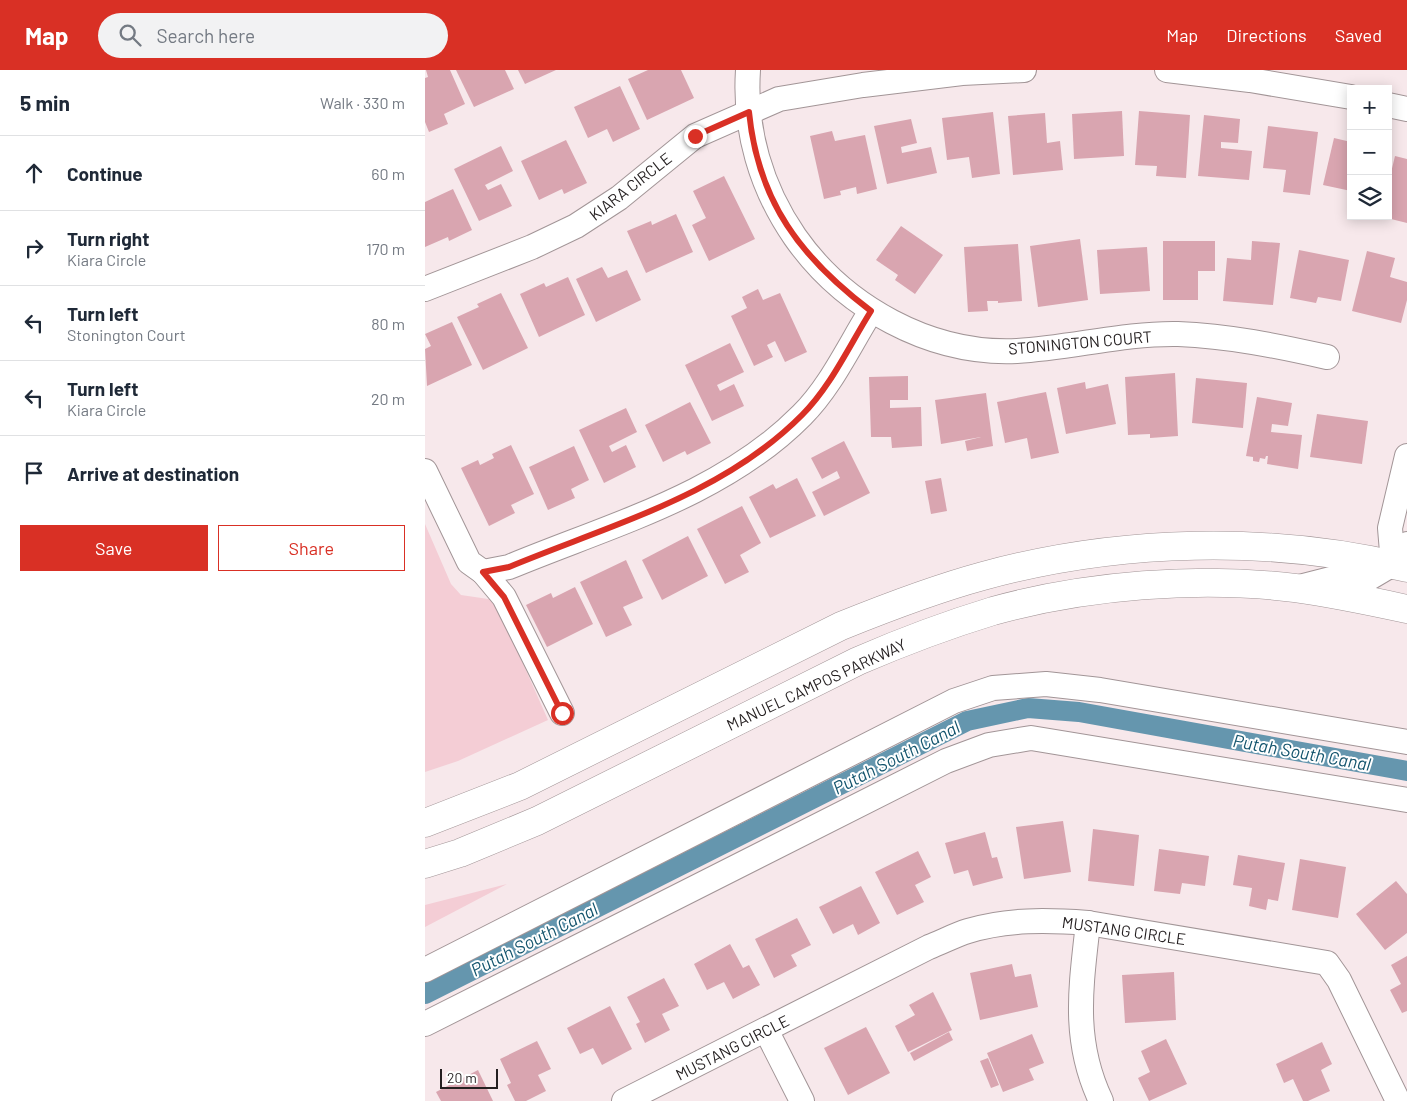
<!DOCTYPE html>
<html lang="en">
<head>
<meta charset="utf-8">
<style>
	:root { --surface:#fff; --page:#f2f2f3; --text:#1f2937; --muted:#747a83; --line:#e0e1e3; --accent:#d93025 }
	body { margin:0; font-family:Barlow,sans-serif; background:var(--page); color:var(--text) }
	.controls { position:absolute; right:15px; top:15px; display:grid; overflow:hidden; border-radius:0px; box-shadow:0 2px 12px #0003 }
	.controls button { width:45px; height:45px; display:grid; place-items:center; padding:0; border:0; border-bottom:1px solid var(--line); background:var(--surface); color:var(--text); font:25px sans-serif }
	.scale { position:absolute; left:15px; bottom:12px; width:58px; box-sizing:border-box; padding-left:5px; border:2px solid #241f20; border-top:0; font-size:14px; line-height:18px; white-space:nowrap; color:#241f20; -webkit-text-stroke:4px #fff; paint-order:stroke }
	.stop { position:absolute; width:15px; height:15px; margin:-11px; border:4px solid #d93025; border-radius:50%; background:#fff }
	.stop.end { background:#d93025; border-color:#fff; box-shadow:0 1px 5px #0008 }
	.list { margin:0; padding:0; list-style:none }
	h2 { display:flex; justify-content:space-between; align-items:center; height:65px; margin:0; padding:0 20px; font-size:21px }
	h2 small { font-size:16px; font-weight:400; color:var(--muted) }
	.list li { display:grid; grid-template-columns:32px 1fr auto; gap:15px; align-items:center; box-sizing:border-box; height:75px; padding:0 20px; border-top:1px solid var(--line) }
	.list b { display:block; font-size:19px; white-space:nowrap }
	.list p { margin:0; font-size:16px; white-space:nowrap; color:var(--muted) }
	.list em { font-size:16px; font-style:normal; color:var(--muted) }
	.actions { display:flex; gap:10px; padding:15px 20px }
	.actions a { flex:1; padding:11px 0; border:1px solid var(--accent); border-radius:0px; text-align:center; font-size:18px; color:var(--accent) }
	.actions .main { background:var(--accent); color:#fff }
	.icon { flex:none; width:28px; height:28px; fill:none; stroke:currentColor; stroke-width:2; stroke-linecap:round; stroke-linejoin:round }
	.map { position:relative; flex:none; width:982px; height:1031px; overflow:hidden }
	header { display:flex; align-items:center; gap:30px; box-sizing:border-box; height:70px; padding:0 25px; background:var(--accent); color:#fff }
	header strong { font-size:24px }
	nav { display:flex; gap:28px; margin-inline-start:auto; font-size:18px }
	.search { width:350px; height:45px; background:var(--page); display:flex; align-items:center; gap:12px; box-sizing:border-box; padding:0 18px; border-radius:28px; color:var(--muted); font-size:19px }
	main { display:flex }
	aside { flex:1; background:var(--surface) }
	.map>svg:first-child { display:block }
	.green { fill:#f4cdd5 }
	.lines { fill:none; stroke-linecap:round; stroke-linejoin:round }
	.canal { stroke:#6596ae; stroke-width:20 }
	.building { fill:#d9a5b0 }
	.minor-casing { stroke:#a29597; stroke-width:26 }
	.major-casing { stroke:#a29597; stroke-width:29 }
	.minor { stroke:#fff; stroke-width:24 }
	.major { stroke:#fff; stroke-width:28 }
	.route { stroke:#d93025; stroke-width:6 }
	.labels { text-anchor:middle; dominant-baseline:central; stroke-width:4; stroke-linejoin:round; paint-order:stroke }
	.street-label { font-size:16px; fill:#241f20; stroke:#fff }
	.water-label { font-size:18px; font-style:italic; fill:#13546d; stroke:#fff }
</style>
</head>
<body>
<header>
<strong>Map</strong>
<div class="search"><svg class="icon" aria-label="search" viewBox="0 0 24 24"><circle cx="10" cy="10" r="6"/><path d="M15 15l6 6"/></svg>Search here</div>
<nav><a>Map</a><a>Directions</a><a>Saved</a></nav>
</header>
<main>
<aside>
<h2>5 min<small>Walk · 330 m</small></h2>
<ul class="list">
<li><svg class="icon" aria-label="ahead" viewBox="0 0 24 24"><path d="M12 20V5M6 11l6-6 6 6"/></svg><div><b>Continue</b></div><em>60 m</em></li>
<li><svg class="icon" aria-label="right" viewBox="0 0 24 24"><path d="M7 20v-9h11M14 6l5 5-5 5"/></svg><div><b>Turn right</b><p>Kiara Circle</p></div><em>170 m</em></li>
<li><svg class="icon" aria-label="left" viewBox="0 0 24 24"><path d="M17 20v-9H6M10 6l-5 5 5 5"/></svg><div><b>Turn left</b><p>Stonington Court</p></div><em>80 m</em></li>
<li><svg class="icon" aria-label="left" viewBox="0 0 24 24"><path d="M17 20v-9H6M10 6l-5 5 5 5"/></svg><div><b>Turn left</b><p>Kiara Circle</p></div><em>20 m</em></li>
<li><svg class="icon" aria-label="arrive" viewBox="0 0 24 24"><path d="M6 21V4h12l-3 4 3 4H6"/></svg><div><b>Arrive at destination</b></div></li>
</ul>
<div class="actions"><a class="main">Save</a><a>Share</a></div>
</aside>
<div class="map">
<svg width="982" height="1031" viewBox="0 0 982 1031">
	<rect width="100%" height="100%" fill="#f7e8eb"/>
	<g class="green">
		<polygon points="0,454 26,514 36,525 70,530 123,650 33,691 0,702"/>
		<polygon points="82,814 0,857 0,835"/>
	</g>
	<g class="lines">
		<polyline class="canal" points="0,924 542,651 603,638 654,642 982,701"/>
	</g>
	<g class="building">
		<polygon points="1,0 25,0 40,34 19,44 23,54 4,62 0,52 0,8 3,7"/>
		<polygon points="31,0 80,0 89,19 49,37"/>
		<polygon points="93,0 131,0 100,14"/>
		<polygon points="223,0 256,0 269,28 222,50 203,9"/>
		<polygon points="195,16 215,59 188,72 182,59 163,68 149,37"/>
		<polygon points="697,41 699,86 649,89 647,44"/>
		<polygon points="714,41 765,45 761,108 731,106 732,96 710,95"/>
		<polygon points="568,42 575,104 547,108 544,87 522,90 517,48"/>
		<polygon points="620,43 622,73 635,71 638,100 588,105 583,46"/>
		<polygon points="779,45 815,49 813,73 796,72 796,78 827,81 824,110 773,106"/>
		<polygon points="486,49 492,73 476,77 477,83 506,77 512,103 462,114 449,56"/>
		<polygon points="843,56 893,62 885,125 858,122 861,100 838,98"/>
		<polygon points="407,61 410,71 440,65 452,119 432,124 431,117 415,121 416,125 399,129 385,66"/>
		<polygon points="909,68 926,72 926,121 898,115"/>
		<polygon points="141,70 162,113 139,124 137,119 114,130 96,91"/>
		<polygon points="76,76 88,101 60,115 63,120 76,114 87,136 54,151 29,99"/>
		<polygon points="970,86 982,89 982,153 958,147 963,146 963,115"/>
		<polygon points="299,106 330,169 284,191 267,155 281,148 268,121"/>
		<polygon points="28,119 47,160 24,171 23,167 0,177 0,132"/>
		<polygon points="251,144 268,182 221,203 202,161 226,151 227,155"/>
		<polygon points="476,156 518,185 490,224 470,210 473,205 451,190"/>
		<polygon points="655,169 663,230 613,237 605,176"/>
		<polygon points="738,171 790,171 790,201 773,201 773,230 738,230"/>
		<polygon points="827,171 855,173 848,235 798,231 802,188 826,190"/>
		<polygon points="593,174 597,231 573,233 573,231 562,231 563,241 543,242 539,177"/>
		<polygon points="722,177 725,221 675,224 672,180"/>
		<polygon points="874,180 924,190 916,231 893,227 891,233 865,228"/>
		<polygon points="942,181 970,188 965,207 982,212 982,230 976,253 927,241"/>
		<polygon points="177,197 183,208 202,200 216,230 171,252 151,209"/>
		<polygon points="143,207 160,245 114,267 95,224 119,213 121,217"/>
		<polygon points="333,219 338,230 355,223 382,282 360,292 350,271 342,275 348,287 329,296 306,246 322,238 317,227"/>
		<polygon points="76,223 103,278 58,300 32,247 54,237 52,234"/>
		<polygon points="27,252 47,295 2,316 0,279 6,276 0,264"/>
		<polygon points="305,273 319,302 292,315 295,321 309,314 319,336 287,351 260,295"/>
		<polygon points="750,303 753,366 725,368 725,364 703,365 700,307"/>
		<polygon points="483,306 483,330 465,330 465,338 496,337 497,376 467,378 466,367 446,367 444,307"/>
		<polygon points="771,308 822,313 818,358 767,353"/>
		<polygon points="660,312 661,319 683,314 691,354 641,364 632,318"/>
		<polygon points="621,322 634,383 606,389 602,368 580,373 572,332"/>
		<polygon points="561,323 568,376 542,381 540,371 556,367 516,374 510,330"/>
		<polygon points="832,327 867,333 863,356 847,354 846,362 877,365 873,399 842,394 843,386 841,386 840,389 835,388 834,392 828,391 828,387 821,386"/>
		<polygon points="265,332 286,373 262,385 260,381 238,392 220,355"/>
		<polygon points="201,338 212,362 184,376 187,382 201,375 211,397 179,413 154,360"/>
		<polygon points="892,344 943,351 937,394 885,387"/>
		<polygon points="419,371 445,423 399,446 387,422 415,408 412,401 397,409 386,388"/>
		<polygon points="86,375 109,424 86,435 90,443 64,456 36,398 53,390 55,395 69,388 67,384"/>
		<polygon points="149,376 164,410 146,419 150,428 123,440 104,397"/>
		<polygon points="372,408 391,446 345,468 324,427 348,414 351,419"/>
		<polygon points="516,408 522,441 506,444 500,411"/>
		<polygon points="317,436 336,473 315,485 324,502 300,514 272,459"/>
		<polygon points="263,466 283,506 237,530 217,490"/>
		<polygon points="201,490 218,528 198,537 207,555 181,567 155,512"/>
		<polygon points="150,517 168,554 122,577 101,535 126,523 128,528"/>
		<polygon points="638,751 646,802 599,809 591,757"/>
		<polygon points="668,759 714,765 709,816 663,811"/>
		<polygon points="560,762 567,788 572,787 578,808 548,816 543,800 529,804 520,773"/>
		<polygon points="734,779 784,786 780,816 757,813 755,824 729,821"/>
		<polygon points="493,781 506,807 490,815 499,832 472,845 450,802"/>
		<polygon points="813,785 860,793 853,831 843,829 841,840 824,836 827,818 808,815"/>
		<polygon points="875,789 921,797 913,848 867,840"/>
		<polygon points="971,811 982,824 982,863 960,880 931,844"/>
		<polygon points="436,816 455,853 433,865 428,854 408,864 394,837"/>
		<polygon points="372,848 386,875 366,885 372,896 349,908 330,869"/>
		<polygon points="305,874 318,898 324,895 335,915 308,929 299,912 282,920 269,894"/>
		<polygon points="982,886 982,941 977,943 965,920 976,914 966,895"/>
		<polygon points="587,894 590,907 606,904 613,937 555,950 545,903"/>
		<polygon points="749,902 751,950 700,953 697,905"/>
		<polygon points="239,908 254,936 237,944 245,960 220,973 211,954 215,952 202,927"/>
		<polygon points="508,922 527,960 483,982 470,956 490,945 484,935"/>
		<polygon points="185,936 207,979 177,995 168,978 155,984 142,958"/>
		<polygon points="441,957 465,1003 423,1025 399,978"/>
		<polygon points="524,962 528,970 489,991 485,983"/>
		<polygon points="607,964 619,993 604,999 609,1010 578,1022 562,983"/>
		<polygon points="741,969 762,1014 724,1031 713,1008 725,1002 716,981"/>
		<polygon points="112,971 126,999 113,1005 121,1021 101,1031 90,1031 82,1015 86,1013 75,989"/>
		<polygon points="897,972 907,994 896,1000 905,1021 883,1031 878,1031 868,1009 859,1013 851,994"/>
		<polygon points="563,988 574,1015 566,1018 555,991"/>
		<polygon points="53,1000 68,1031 16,1031 11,1022"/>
	</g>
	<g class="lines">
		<g class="minor-casing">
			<g id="minor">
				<path d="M 323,0 C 319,60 336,118 370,167 C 419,237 505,285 592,281 C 646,278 699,263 753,264 C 804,266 853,276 902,287"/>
				<polyline points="742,0 825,10 926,27"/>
				<polyline points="963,35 982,39"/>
				<polyline points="0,219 107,177 151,156 194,128 270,66 354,29 438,15 537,3 599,0"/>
				<path d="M 0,401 L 44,492 L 58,502 L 84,497 C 185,455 298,425 377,345 C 406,316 424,276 446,241"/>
				<polyline points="968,494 965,458 982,386"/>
				<polyline points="58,502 79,527 137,643"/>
				<polyline points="874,517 913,507 941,510 968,494 982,474"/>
				<path d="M 663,853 C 656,917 647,970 676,1031"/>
				<polyline points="0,900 529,631 568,618 621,614 675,620 982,672"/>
				<polyline points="0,954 521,691 564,675 606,668 982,730"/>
				<polyline points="341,960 377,1031"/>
				<path d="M 199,1031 L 504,877 C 517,872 530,865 543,861 C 582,849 623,850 663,853 L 902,893 L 914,910 L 973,1031"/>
			</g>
		</g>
		<g class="major-casing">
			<g id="major">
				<path d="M 0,753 L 95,716 L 416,556 C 463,537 510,519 558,506 C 693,469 846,465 982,498"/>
				<path d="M 0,794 L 35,783 L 112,751 L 433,591 C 477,572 522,555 568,541 C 661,515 775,506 870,518 C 907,523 945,531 982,539"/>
			</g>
		</g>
		<use href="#minor" class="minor"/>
		<use href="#major" class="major"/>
	</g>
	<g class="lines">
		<path class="route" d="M 137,643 L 79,527 L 58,502 L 84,497 C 185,455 298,425 377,345 C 406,316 424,276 446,241 C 376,188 333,132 324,42 L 270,66"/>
	</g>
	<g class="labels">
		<g class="street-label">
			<text transform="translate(205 116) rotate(-38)">KIARA CIRCLE</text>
			<text transform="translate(655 272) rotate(-5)">STONINGTON COURT</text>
			<text transform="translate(391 614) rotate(-25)">MANUEL CAMPOS PARKWAY</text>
			<text transform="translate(699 860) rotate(8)">MUSTANG CIRCLE</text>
			<text transform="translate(307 977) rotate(-27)">MUSTANG CIRCLE</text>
		</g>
		<g class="water-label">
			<text transform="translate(877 682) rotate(10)">Putah South Canal</text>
			<text transform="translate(471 687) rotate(-27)">Putah South Canal</text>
			<text transform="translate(109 869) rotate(-27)">Putah South Canal</text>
		</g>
	</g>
</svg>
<div class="controls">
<button>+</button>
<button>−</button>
<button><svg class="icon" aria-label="layers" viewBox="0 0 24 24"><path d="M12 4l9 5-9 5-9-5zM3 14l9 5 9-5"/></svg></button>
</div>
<div class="scale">20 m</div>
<div class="stop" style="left:137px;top:643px"></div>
<div class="stop end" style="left:270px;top:66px"></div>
</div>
</main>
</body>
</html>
